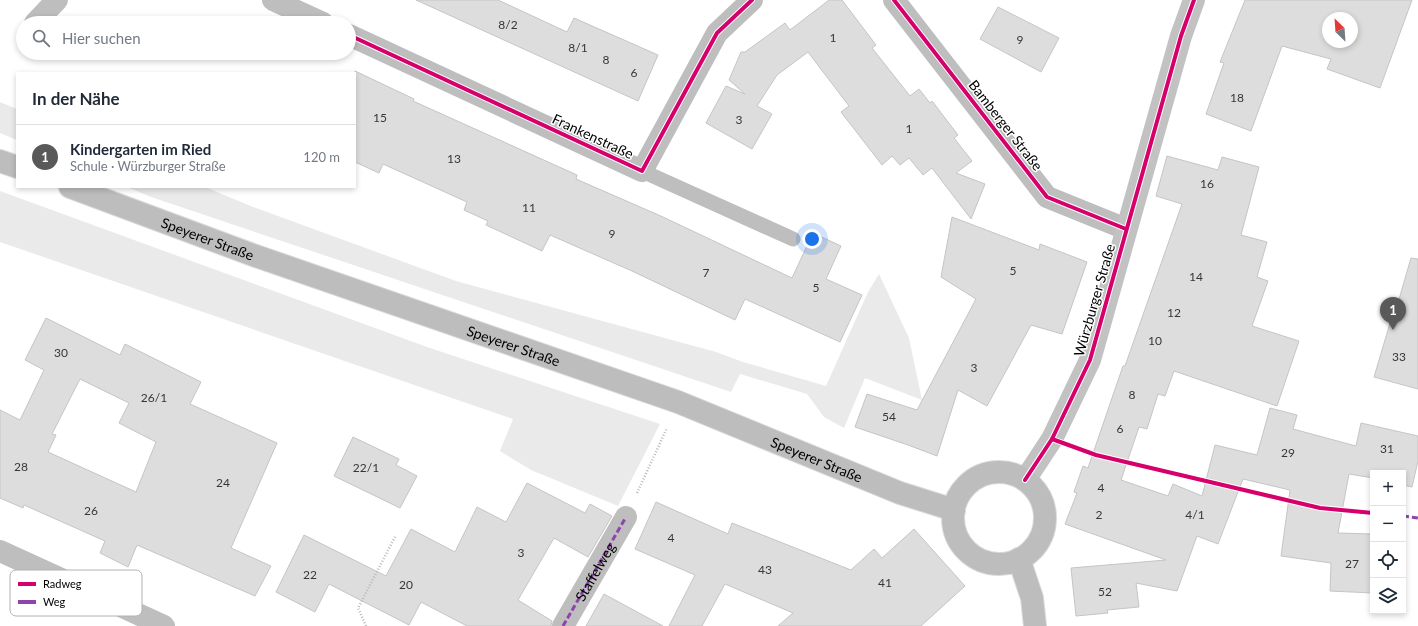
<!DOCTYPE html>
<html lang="de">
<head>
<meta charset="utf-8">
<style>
	:root { --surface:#fff; --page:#f2f2f3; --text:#1f2937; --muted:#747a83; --line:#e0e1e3; --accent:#595959 }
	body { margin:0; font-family:Lato,sans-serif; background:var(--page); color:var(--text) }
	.controls { position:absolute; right:12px; bottom:12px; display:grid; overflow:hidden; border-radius:0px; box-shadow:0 2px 6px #0003 }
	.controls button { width:36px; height:36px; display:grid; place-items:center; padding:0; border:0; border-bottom:1px solid var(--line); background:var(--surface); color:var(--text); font:20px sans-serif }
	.compass { position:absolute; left:1322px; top:12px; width:36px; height:36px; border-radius:50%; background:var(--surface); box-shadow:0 2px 6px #0003; rotate:335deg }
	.you { position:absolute; left:812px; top:239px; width:14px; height:14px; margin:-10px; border:3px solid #fff; border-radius:50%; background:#1a73e8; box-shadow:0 0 0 6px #1a73e833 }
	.badge { display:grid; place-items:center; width:26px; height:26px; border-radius:50%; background:var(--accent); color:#fff; font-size:13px; font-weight:700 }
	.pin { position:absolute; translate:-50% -33px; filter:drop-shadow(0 1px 2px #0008) }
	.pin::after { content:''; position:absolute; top:21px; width:14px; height:12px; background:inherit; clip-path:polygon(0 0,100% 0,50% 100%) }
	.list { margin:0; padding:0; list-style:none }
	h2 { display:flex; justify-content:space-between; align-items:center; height:52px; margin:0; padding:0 16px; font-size:17px }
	h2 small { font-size:13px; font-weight:400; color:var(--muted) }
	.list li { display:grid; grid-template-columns:26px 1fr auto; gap:12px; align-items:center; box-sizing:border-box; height:64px; padding:0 16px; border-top:1px solid var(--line) }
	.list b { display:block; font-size:15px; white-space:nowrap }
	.list p { margin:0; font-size:13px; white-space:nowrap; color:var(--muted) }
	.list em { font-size:13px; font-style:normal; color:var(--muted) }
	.icon { flex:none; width:22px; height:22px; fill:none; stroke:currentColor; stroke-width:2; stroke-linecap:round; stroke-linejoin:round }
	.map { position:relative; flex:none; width:1418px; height:626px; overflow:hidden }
	.search { position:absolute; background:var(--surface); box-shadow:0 2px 6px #0003; left:16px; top:16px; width:340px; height:44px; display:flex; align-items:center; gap:10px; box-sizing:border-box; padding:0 14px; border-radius:22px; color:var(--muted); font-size:15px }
	.panel { position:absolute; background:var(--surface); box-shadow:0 2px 6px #0003; left:16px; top:72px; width:340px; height:116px; border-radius:0px }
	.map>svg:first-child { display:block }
	.green { fill:#eaeaea }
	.building { fill:#ddd; stroke:#c5c5c5; fill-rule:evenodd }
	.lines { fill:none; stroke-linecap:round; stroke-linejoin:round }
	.primary-casing { stroke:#dbdbdb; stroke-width:24 }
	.path { stroke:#b8b8b8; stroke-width:2.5; stroke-dasharray:1 2; stroke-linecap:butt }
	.service { stroke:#bebebe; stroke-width:15 }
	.minor { stroke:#bebebe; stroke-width:22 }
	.secondary { stroke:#c2c2c2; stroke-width:22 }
	.primary { stroke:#bdbdbd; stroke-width:22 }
	.quiet { stroke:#8e44ad; stroke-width:3; stroke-dasharray:6 3; stroke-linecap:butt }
	.cycleway-casing { stroke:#fff; stroke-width:6 }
	.cycleway { stroke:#d6006c; stroke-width:4 }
	.labels { text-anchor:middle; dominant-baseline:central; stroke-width:3; stroke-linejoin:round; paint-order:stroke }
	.number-label { font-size:12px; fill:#373737 }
	.street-label { font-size:14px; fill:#000; stroke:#fff }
	.key { fill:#fff; stroke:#b2b2b2; stroke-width:1 }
	.key-label { font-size:11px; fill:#000 }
</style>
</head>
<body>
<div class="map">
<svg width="1418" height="626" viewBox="0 0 1418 626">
	<rect width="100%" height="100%" fill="#fff"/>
	<g class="green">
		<polygon points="0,102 17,109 17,140 0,133"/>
		<polygon points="127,187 205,187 253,207 456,281 716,352 743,362 826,386 868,292 879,274 909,338 922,400 865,378 844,428 824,417 807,394 740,374 731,392 151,197"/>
		<polygon points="0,191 427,347 660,424 618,506 531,470 500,451 513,419 0,242"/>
	</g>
	<g class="building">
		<polygon points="416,0 498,0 567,32 574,18 658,55 638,101"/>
		<polygon points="829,0 842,0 876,45 872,48 910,96 919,89 930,103 932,101 958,135 954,138 972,161 956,173 985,184 971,219 932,168 923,175 909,158 900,165 892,156 882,165 841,112 849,106 808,52 777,75 757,106 772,114 752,149 706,123 726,86 745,94 729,80 741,52 745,52 785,23 790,30"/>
		<path d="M 1245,0 L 1412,0 L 1380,88 L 1327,69 L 1331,59 L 1282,46 L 1251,131 L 1206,114 L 1224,63 L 1220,62 ZM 1328,18 L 1352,18 L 1352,42 L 1328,42 Z"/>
		<polygon points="998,7 1059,38 1041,72 980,39"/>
		<polygon points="355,71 414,99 413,101 577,175 576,179 663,217 792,278 813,233 841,246 826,279 862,295 840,342 745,299 735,320 632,271 550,235 542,251 486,225 488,221 464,210 467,202 383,164 379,173 355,162"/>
		<polygon points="1167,156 1218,170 1222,157 1259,167 1241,235 1267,242 1257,277 1268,281 1252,326 1299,341 1277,406 1174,371 1165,396 1158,394 1147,429 1139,427 1121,480 1168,496 1173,484 1202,496 1215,445 1257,455 1270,408 1297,415 1293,429 1356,446 1361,423 1418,436 1418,461 1412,487 1403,485 1403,473 1373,473 1373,478 1349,474 1338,533 1373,534 1373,593 1330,591 1331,563 1281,556 1290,490 1243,479 1218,544 1197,536 1177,591 1136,583 1139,607 1107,610 1108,613 1076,616 1071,568 1166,560 1065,524 1077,493 1074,492 1083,466 1088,468 1123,366 1125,366 1182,204 1156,196"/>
		<polygon points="952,217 1039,250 1040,244 1087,262 1062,334 1031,325 987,406 958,390 937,456 908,445 855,427 867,394 917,410 976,299 941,277"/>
		<polygon points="1411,258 1418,259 1418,389 1374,377 1393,313 1395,313"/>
		<path d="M 46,318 L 120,355 L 125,344 L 201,382 L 190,404 L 277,443 L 231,548 L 271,566 L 255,596 L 137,545 L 128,567 L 100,553 L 105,541 L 24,505 L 23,508 L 0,498 L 0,410 L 20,420 L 44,370 L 25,360 ZM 80,379 L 129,403 L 119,423 L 156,442 L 136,492 L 48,452 L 56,435 L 52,434 Z"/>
		<polygon points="353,437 399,459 396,465 417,476 400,508 334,476"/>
		<polygon points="527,483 585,513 590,504 612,516 588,557 554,538 518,600 552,621 551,626 467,626 421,602 409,625 329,584 315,612 276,592 304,535 386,576 411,529 455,552 477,507 506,522"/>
		<polygon points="656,502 728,534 732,523 851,570 874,549 882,558 914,529 965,586 921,626 778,626 793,613 725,584 702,626 669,626 695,575 635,549"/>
		<polygon points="604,594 663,626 586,626"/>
	</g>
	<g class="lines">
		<g class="primary-casing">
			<g id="primary">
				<polyline points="0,161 17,167"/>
				<path id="s2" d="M 70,187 L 253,255 L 678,402 L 900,493 L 954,510"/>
				<circle cx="999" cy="518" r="46"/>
				<polyline points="1019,559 1032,598 1035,626"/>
			</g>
		</g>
		<g class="path">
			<polyline points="637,493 667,428"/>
			<polyline points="366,626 358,608 396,535"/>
		</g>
		<polyline class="service" points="642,171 793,239"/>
		<g class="minor">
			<polyline points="273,0 323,23"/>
			<polyline points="894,0 1047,197 1126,229"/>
			<polyline points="35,23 57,0"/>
			<polyline points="349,35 642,171 717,33 752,0"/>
			<polyline points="0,551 164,626"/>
			<path id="s1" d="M 563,626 L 626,517"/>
		</g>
		<polyline class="secondary" points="1025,480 1052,439 1090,360 1181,36 1194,0"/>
		<use href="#primary" class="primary"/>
		<g class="quiet">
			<polyline points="1403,516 1418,518"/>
			<polyline points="563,626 626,517"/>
		</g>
		<g class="cycleway-casing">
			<g id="cycleway">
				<polyline points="894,0 1047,197 1126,229"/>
				<polyline points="349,35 642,171 717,33 752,0"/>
				<polyline points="1052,439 1096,455 1320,508 1373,513"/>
				<polyline points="1025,480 1052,439 1090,360 1181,36 1194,0"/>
			</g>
		</g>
		<use href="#cycleway" class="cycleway"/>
	</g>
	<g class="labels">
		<g class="number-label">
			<text x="508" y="24">8/2</text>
			<text x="833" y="37">1</text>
			<text x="1020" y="39">9</text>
			<text x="578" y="47">8/1</text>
			<text x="606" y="59">8</text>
			<text x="634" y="72">6</text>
			<text x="1237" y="97">18</text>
			<text x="380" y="117">15</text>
			<text x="739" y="119">3</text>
			<text x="909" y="128">1</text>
			<text x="454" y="158">13</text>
			<text x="1207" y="183">16</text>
			<text x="529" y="207">11</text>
			<text x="612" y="233">9</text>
			<text x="1013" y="270">5</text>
			<text x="706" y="272">7</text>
			<text x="1196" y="276">14</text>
			<text x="816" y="287">5</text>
			<text x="1174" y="312">12</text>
			<text x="1155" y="340">10</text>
			<text x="61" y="352">30</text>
			<text x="1399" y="356">33</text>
			<text x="974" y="367">3</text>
			<text x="1132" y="394">8</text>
			<text x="154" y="397">26/1</text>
			<text x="889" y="416">54</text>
			<text x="1120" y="428">6</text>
			<text x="1387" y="448">31</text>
			<text x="1288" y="452">29</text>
			<text x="21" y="466">28</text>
			<text x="366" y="467">22/1</text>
			<text x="223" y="482">24</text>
			<text x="1101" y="487">4</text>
			<text x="91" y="510">26</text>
			<text x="1099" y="514">2</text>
			<text x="1195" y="514">4/1</text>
			<text x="671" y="537">4</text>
			<text x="521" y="552">3</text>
			<text x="1352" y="563">27</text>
			<text x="765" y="569">43</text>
			<text x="310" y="574">22</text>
			<text x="885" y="582">41</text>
			<text x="406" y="584">20</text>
			<text x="1105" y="591">52</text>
		</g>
		<g class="street-label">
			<text transform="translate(1006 125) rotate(52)">Bamberger Straße</text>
			<text transform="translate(593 136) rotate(25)">Frankenstraße</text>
			<text stroke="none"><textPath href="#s2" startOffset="147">Speyerer Straße</textPath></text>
			<text transform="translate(1094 300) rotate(-74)">Würzburger Straße</text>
			<text stroke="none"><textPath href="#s2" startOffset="471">Speyerer Straße</textPath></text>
			<text stroke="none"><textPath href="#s2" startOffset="795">Speyerer Straße</textPath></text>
			<text stroke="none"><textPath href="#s1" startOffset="63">Staffelweg</textPath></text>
		</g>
	</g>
	<rect x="10" y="570" width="132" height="46" rx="6" class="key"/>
	<rect x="18" y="582" width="18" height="4" fill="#d6006c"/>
	<rect x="18" y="600" width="18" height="4" fill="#8e44ad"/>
	<g class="key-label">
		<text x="43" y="588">Radweg</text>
		<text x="43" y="606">Weg</text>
	</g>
</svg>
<div class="controls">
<button>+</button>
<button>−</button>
<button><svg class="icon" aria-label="locate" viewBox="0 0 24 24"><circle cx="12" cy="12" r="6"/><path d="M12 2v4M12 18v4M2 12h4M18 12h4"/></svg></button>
<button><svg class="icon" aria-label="layers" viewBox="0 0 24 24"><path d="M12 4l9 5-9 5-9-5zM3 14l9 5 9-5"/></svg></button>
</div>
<svg class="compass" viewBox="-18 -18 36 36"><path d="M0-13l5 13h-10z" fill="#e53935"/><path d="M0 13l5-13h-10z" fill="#747a83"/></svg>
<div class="you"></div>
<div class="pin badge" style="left:1393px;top:330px">1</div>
<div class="search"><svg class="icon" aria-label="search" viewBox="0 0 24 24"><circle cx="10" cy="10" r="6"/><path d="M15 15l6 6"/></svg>Hier suchen</div>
<section class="panel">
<h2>In der Nähe<small></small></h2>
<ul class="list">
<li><span class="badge">1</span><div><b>Kindergarten im Ried</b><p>Schule · Würzburger Straße</p></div><em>120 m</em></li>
</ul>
</section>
</div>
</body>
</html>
